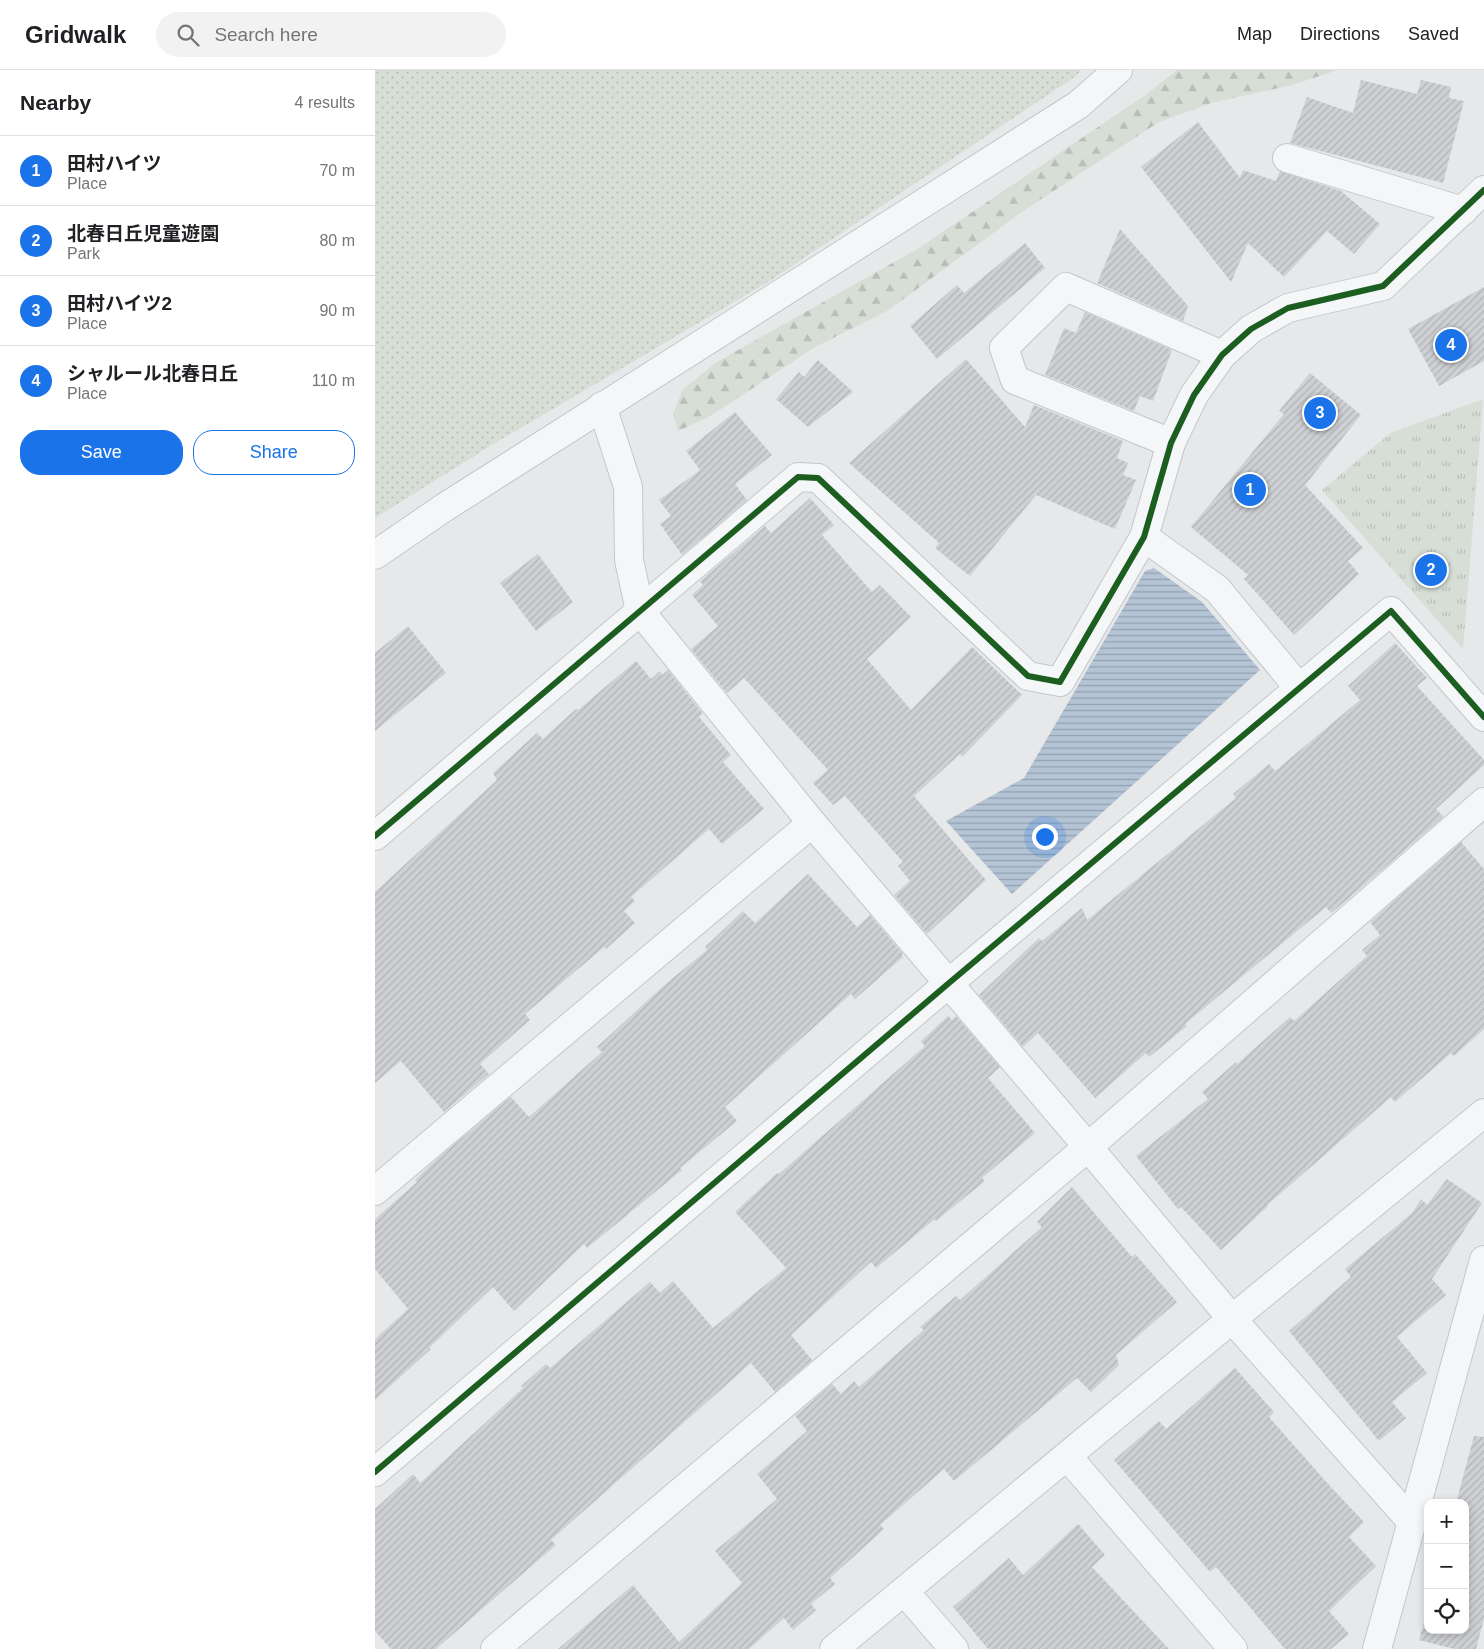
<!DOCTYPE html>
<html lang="en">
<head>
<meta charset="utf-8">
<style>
	:root { --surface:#fff; --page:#f2f2f2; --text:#202124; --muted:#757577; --line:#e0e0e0; --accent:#1a73e8 }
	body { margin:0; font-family:Helvetica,"Noto Sans JP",sans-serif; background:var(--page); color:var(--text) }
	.controls { position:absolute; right:15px; bottom:15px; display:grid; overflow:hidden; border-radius:10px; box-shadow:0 2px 8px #0003 }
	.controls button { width:45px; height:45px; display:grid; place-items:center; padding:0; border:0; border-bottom:1px solid var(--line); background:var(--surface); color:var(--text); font:25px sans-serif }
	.you { position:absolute; left:669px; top:766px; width:18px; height:18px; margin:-12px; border:4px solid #fff; border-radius:50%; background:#1a73e8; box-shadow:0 0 0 8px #1a73e833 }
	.badge { display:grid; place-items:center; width:32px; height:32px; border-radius:50%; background:var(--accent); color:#fff; font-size:16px; font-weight:700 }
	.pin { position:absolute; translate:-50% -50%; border:2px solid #fff; box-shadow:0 1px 5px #0006 }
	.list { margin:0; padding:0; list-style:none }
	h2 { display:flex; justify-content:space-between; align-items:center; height:65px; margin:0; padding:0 20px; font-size:21px }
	h2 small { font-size:16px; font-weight:400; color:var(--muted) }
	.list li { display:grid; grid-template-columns:32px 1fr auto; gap:15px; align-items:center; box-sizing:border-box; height:70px; padding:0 20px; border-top:1px solid var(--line) }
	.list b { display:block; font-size:19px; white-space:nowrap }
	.list p { margin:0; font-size:16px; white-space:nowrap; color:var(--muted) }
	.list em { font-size:16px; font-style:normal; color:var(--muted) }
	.actions { display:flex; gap:10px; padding:15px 20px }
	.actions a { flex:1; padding:11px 0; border:1px solid var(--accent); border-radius:20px; text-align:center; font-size:18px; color:var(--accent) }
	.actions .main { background:var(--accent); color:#fff }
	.icon { flex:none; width:28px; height:28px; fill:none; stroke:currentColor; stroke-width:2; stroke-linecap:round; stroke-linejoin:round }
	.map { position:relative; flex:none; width:1109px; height:1579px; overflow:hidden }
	header { display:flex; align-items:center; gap:30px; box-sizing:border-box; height:70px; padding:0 25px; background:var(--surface); border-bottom:1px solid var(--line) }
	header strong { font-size:24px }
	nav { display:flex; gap:28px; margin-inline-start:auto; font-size:18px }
	.search { width:350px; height:45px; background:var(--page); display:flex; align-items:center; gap:12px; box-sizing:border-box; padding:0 18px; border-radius:28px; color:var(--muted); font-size:19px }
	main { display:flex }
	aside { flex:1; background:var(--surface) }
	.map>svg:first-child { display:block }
	.grass { fill:url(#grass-dots) }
	.forest { fill:url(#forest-firs) }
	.park { fill:url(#park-tufts) }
	.water { fill:url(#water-rules) }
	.building { fill:url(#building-hatch) }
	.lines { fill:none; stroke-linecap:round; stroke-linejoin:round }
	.minor-casing { stroke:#c4c6c8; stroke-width:30 }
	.minor { stroke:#f5f6f7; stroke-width:28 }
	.cycleway-casing { stroke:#f4f6f9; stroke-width:9 }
	.cycleway { stroke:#1b5e20; stroke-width:6 }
</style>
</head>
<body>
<header>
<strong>Gridwalk</strong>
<div class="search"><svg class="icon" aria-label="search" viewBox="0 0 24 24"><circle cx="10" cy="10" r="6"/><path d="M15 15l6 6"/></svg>Search here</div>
<nav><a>Map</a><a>Directions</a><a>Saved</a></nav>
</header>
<main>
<aside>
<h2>Nearby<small>4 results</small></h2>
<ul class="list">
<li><span class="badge">1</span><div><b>田村ハイツ</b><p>Place</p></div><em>70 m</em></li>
<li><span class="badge">2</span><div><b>北春日丘児童遊園</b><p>Park</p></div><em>80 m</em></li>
<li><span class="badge">3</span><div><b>田村ハイツ2</b><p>Place</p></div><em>90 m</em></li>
<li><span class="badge">4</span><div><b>シャルール北春日丘</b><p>Place</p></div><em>110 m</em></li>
</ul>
<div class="actions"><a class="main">Save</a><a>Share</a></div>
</aside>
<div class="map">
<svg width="1109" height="1579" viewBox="0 0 1109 1579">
	<defs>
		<pattern id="grass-dots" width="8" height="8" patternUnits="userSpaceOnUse" patternTransform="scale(1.25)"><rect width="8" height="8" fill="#d6ded6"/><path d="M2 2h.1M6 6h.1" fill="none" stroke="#b8bfb9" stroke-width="1.8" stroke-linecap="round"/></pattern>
		<pattern id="forest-firs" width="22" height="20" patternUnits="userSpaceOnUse" patternTransform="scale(1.25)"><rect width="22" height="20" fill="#d6ded6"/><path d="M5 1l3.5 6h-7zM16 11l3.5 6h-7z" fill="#b8bfb9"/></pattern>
		<pattern id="park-tufts" width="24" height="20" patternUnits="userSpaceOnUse" patternTransform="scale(1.25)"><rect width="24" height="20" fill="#d6ded6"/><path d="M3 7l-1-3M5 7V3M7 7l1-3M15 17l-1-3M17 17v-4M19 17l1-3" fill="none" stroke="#b8bfb9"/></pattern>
		<pattern id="water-rules" width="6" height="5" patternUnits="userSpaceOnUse" patternTransform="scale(1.25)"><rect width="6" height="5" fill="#b4c4d5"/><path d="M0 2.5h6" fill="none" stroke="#93a0af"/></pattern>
		<pattern id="building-hatch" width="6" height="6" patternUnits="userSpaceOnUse" patternTransform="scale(1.25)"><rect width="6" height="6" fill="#ced0d3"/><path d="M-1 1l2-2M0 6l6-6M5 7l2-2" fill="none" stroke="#b1b3b6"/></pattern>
	</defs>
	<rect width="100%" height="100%" fill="#e6e8ea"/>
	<polygon class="grass" points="0,0 706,0 701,6 393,212 115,376 0,448"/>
	<polygon class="forest" points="802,0 963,0 917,15 836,33 784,52 651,139 512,241 440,277 334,347 303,361 298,344 308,319 342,292 544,178 772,24"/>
	<polygon class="park" points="1108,329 1088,579 947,420 1016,363"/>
	<polygon class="water" points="779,498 827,532 885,600 637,824 571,751 649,708 770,501"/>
	<g class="building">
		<polygon points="986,10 1042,24 1046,10 1076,17 1074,28 1089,31 1068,113 915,73 932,27 978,43"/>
		<polygon points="823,52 865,108 868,100 901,111 905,101 966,121 1005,154 979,184 952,161 909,207 873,173 856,212 766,97"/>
		<polygon points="745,159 813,236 808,251 722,213"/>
		<polygon points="650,173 670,198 562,289 535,256 582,215 589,223"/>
		<polygon points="1109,217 1109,291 1064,316 1033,259"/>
		<polygon points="710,242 797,280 778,331 765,326 759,341 670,305 689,258 701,263"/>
		<polygon points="591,289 650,357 659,335 748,371 742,388 753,393 748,405 761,410 740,459 661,425 595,506 560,478 564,473 474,393"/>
		<polygon points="443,290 478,322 433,357 401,329 424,302 429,307"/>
		<polygon points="935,303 986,345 930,415 988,478 973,491 984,504 919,565 869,509 873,505 816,457 909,344 904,341"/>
		<polygon points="360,342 397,385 360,414 372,430 307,485 285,454 296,446 284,430 325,400 311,381"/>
		<polygon points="435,428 459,455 447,465 497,522 505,515 536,547 492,589 536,640 597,577 647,625 587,687 585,684 539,726 611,810 552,864 519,825 535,811 523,796 528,792 470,726 458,735 438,713 453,700 369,608 352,623 316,579 343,556 317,525 328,515 325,511 390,456 396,463"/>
		<polygon points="163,484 198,532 161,561 125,513"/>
		<polygon points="33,556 71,603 0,661 0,583"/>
		<polygon points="1020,573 1052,608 1042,616 1109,690 1109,695 1061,739 1068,746 1066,749 972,830 956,843 951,837 810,954 812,956 774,987 771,983 720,1028 663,963 648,977 604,925 664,868 667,871 707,838 712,850 861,728 858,724 894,694 900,701 985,630 973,616"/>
		<polygon points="261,591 276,609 285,601 287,605 293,600 328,644 324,647 356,685 348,692 389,739 347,774 334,759 256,827 260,831 249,841 260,853 231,879 229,877 150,944 155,950 105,994 114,1004 69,1042 26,991 0,1013 0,822 122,710 118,703 162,663 168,669 201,639 203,640"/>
		<polygon points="1086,772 1109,799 1109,959 1079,986 1076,983 1020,1032 1016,1027 892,1135 893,1136 846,1180 806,1137 803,1139 761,1086 833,1029 827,1022 861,992 862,994 915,947 919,951 992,886 987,880 1005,865 995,852"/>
		<polygon points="433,804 482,857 495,845 528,884 527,886 528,887 480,929 476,924 350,1037 362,1051 305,1098 307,1100 212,1178 209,1174 139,1241 118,1217 54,1278 56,1279 0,1330 0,1269 33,1239 0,1199 0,1149 42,1112 40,1110 63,1088 136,1027 154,1047 227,982 222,977 286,918 332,880 330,877 368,841 380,853"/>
		<polygon points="573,946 577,950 581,946 625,997 613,1008 660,1063 607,1108 610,1111 561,1151 560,1149 501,1198 496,1192 416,1265 437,1290 400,1322 376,1293 176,1470 181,1475 61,1579 16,1579 0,1561 0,1439 38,1404 45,1413 148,1318 146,1316 171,1294 175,1298 275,1212 285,1223 298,1211 338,1258 411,1198 360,1142 402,1103 404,1104 550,976 546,971"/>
		<polygon points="1072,1109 1107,1133 1057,1209 1071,1225 1022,1267 1052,1303 1017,1332 1031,1348 1004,1371 914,1261 976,1207 970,1199 1037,1143 1046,1129 1052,1135"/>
		<polygon points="697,1117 757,1187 760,1184 802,1232 741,1285 744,1295 716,1322 702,1308 579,1411 569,1399 505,1455 509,1459 455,1508 460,1514 436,1534 441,1540 418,1560 409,1548 374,1579 183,1579 258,1515 304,1572 367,1513 340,1481 402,1429 382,1404 432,1361 420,1346 457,1314 466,1324 479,1311 484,1317 549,1260 545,1257 581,1226 585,1230 667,1157 662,1152"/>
		<polygon points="860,1298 899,1342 894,1347 954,1415 989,1452 974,1467 1001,1496 954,1541 974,1564 956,1579 910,1579 841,1497 835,1502 739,1390 784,1351 791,1359"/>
		<polygon points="1099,1366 1109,1367 1109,1549 1101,1579 1079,1579 1044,1570 1053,1538 1053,1560 1090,1560 1090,1433 1081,1433"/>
		<polygon points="703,1454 730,1485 717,1497 794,1579 613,1579 578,1537 634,1488 648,1505"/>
	</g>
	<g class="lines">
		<g class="minor-casing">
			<g id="minor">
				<polyline points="912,88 1088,141"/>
				<polyline points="227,336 253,417 254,490 265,541 437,753 713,1077 857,1249 1037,1452"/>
				<polyline points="796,373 640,310 629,278 691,217 847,285"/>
				<polyline points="769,467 842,519 924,618"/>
				<polyline points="0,485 70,437 703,35 743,0"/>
				<polyline points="0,766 423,407 443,408 653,606 685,612 769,467 796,373 819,325 847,285 876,259 913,238 1008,216 1109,120"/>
				<polyline points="0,1121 437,753"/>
				<polyline points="692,1386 858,1579"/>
				<polyline points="0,1402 574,913 1016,541 1109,647"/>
				<polyline points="529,1521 579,1579"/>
				<polyline points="120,1579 713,1077 1109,732"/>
				<polyline points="459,1579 857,1249 1109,1043"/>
				<polyline points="1002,1579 1109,1190"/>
			</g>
		</g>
		<use href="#minor" class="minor"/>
		<g class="cycleway-casing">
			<g id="cycleway">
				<polyline points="0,766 423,407 443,408 653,606 685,612 769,467 796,373 819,325 847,285 876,259 913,238 1008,216 1109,120"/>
				<polyline points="0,1402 574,913 1016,541 1109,647"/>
			</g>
		</g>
		<use href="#cycleway" class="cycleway"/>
	</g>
</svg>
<div class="controls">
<button>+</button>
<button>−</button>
<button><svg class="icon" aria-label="locate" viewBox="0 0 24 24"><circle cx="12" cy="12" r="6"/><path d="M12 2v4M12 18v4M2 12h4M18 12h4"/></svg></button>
</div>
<div class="you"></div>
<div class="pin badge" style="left:875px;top:420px">1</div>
<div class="pin badge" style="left:1056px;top:500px">2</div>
<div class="pin badge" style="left:945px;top:343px">3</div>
<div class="pin badge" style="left:1076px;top:275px">4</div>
</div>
</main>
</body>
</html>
